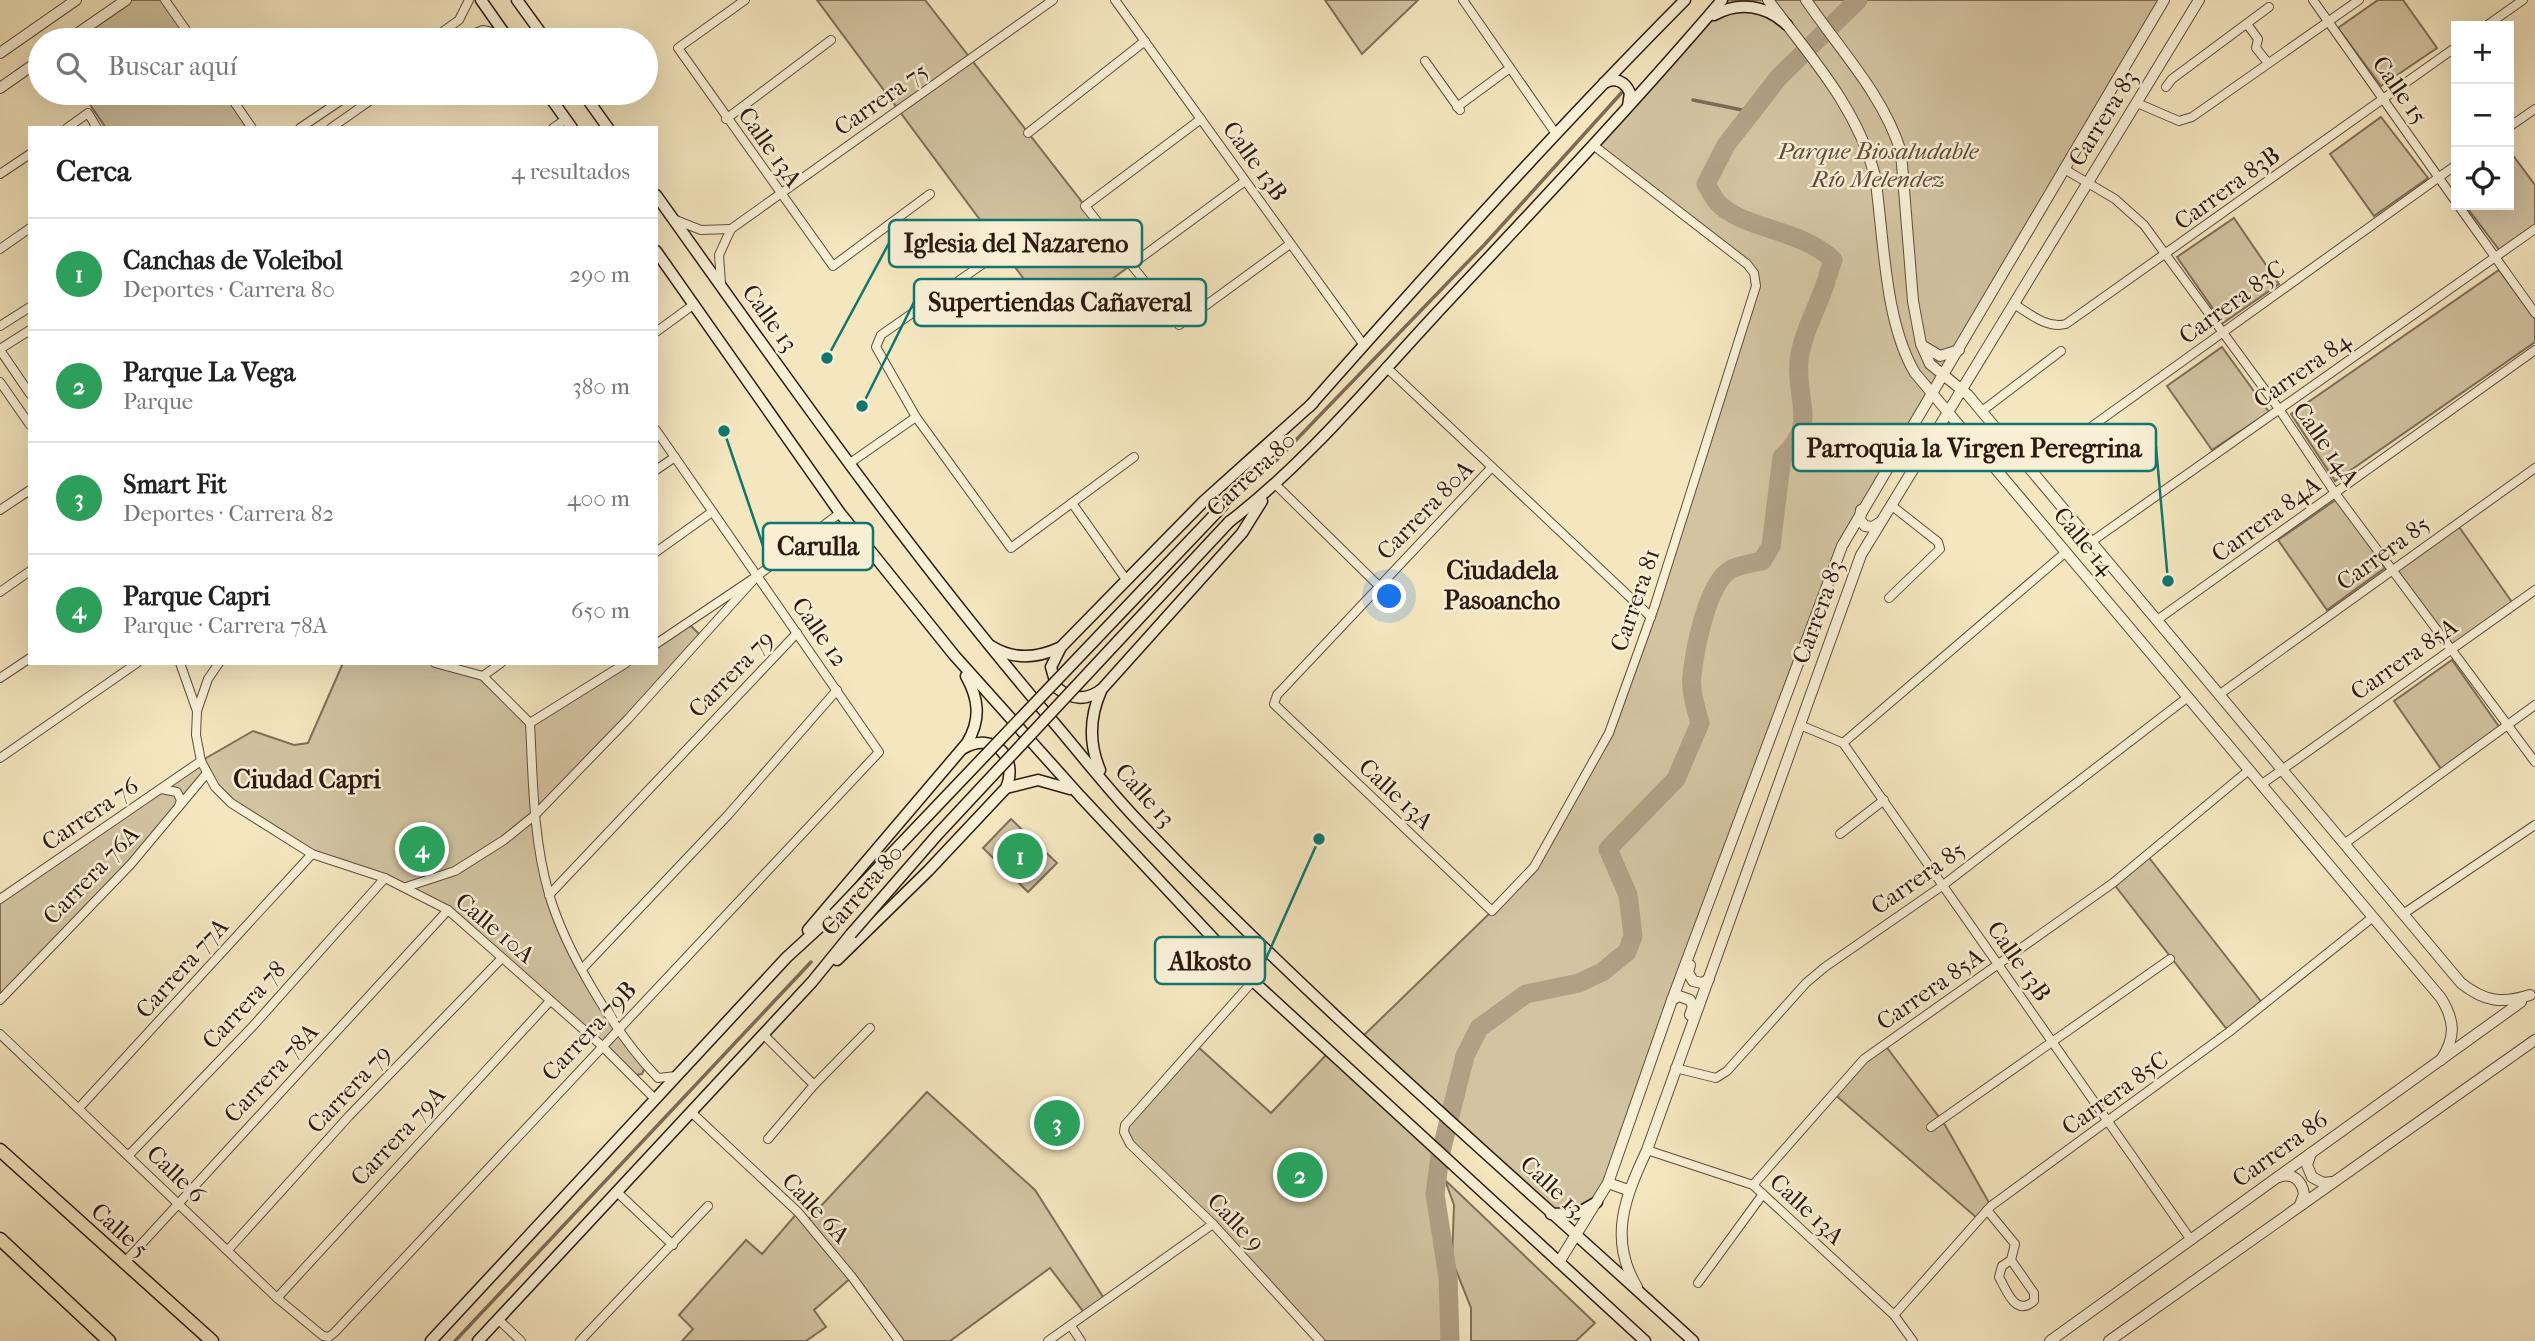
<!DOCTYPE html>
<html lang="es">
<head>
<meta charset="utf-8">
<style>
	:root { --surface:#fff; --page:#f2f2f2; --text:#222; --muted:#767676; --line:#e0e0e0; --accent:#8f2418 }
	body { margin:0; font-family:"IM FELL French Canon",serif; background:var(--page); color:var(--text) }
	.controls { position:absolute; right:21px; top:21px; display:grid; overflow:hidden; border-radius:0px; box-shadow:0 7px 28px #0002 }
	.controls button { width:63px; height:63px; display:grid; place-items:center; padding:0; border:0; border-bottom:2px solid var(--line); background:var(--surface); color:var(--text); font:35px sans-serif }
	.you { position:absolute; left:1390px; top:597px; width:24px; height:24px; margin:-18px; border:5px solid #fff; border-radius:50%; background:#1a73e8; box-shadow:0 0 0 10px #1a73e833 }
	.badge { display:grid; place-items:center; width:46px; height:46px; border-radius:50%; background:var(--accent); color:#fff; font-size:23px; font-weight:700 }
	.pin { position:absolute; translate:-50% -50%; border:4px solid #fff; box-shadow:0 2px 7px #0006 }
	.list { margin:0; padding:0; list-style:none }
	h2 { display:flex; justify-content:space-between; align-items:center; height:91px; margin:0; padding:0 28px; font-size:30px }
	h2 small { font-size:23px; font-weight:400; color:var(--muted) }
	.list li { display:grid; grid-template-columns:46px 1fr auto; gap:21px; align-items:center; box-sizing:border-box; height:112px; padding:0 28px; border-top:2px solid var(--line) }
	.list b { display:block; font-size:26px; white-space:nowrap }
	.list p { margin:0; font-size:23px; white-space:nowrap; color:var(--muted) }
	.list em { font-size:23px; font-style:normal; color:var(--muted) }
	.icon { flex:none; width:38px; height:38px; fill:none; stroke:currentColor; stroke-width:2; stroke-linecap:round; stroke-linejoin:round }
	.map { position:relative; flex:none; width:2535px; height:1341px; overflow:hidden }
	.search { position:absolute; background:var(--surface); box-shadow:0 7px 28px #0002; left:28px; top:28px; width:630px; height:77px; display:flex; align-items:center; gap:18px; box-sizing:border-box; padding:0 24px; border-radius:38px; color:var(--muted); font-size:26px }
	.panel { position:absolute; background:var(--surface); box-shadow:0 7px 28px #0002; left:28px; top:126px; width:630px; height:539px; border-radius:0px }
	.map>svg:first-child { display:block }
	.green { fill:#d2c3a1; stroke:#806e58; stroke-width:2 }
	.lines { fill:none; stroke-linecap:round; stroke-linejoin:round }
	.stream { stroke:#7c6a56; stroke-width:3.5 }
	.river { stroke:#b0a084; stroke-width:19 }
	.minor-casing { stroke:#5f4c3c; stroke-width:10 }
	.tertiary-casing { stroke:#5f4c3c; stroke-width:12 }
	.secondary-casing { stroke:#2d1910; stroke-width:13 }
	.primary-casing { stroke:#2d1910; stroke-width:15 }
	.minor { stroke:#f8efd5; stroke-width:8 }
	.tertiary { stroke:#f8efd5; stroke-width:10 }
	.secondary { stroke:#f8efd5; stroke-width:10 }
	.primary { stroke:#f4e6bf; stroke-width:12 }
	.secondary-bridge-casing { stroke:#2d1910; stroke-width:13; stroke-linecap:butt }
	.secondary-bridge { stroke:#f8efd5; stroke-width:10 }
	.labels { text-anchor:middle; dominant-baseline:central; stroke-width:5; stroke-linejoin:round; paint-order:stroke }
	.street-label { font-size:24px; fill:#2d1910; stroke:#f8efd5 }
	.park-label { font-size:24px; font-style:italic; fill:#5f4c3c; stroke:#f8efd5 }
	.neighbourhood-label { font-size:26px; font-weight:bold; fill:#2d1910; stroke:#f8efd5 }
	.leader { fill:none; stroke:#0f766e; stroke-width:2.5 }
	.callout-dot { fill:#0f766e; stroke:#f8efd5; stroke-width:2.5 }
	.callout { fill:#f8efd5; stroke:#0f766e; stroke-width:2.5 }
	.callout-label { font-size:26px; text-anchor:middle; font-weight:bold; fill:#2d1910 }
</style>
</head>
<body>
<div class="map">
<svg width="2535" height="1341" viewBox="0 0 2535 1341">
	<rect width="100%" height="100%" fill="#f4e6bf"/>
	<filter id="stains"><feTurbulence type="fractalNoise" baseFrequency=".00286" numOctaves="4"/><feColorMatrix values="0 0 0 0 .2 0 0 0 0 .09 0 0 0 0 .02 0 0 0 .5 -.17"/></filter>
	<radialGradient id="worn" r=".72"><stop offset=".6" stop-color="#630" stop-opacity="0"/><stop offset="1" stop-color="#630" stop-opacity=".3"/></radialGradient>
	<g class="green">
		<polygon points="126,0 165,0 193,40 68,40"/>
		<polygon points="817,0 925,0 1131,265 1055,321"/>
		<polygon points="1325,0 1418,0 1362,54"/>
		<polygon points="1722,0 2164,0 1851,527 1608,1183 1590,1207 1551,1214 1361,1038 1522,882 1609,733 1756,286 1754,273 1593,145"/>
		<polygon points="2378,0 2403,0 2437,48 2381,86 2338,28"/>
		<polygon points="82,93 228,93 252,128 106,128"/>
		<polygon points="2381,117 2428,178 2374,216 2330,154"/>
		<polygon points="2509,150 2535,185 2535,227 2500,251 2465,205 2509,205"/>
		<polygon points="2234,218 2279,284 2223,323 2177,257"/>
		<polygon points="2499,270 2535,319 2535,342 2335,481 2291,414"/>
		<polygon points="2222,347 2269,412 2212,450 2167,386"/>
		<polygon points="2337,499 2385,568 2327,610 2278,540"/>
		<polygon points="2457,524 2514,605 2452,649 2394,569"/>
		<polygon points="689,624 701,636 535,815 549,895 582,969 645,1067 642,1074 634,1075 448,910 406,887 312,854 231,803 207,774 131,864 0,1000 0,899 201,761 253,731 294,745 308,743 343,663 435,663 483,676 530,723 626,663 656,663 656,644"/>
		<polygon points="2452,660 2500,728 2441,769 2394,701"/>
		<polygon points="1011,819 1057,863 1028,892 983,848"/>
		<polygon points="2147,855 2263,1004 2229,1032 2113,883"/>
		<polygon points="1196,1045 1271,1113 1328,1053 1440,1156 1435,1194 1448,1277 1450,1341 1320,1341 1213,1224 1130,1144 1125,1125"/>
		<polygon points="1885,1045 1945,1125 1991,1206 1978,1219 1832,1092"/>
		<polygon points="927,1092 1035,1190 1105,1300 1086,1315 1050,1268 950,1341 899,1341 852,1277 814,1310 826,1327 806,1341 682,1341 693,1329 679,1315 746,1240 762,1254 798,1212 807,1221"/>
		<polygon points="1445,1180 1595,1323 1576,1341 1471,1341 1471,1308 1452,1260 1454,1205"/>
	</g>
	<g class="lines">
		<g class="stream">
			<polyline points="1693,100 1752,112"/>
			<polyline points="1268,469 1485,244 1624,90"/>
			<polyline points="455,1341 811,962"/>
		</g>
		<g class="river">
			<path d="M 1828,275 L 1833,260 C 1802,229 1741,229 1717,202 C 1713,197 1709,189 1706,184 L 1726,145 L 1779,77 L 1858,0"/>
			<path d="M 1450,1341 L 1448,1277 L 1435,1194 L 1440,1156 L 1465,1056 L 1479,1028 L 1526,994 L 1579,983 L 1602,972 L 1627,952 L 1633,936 L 1628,895 L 1608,849 L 1676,779 L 1700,723 C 1696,708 1690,691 1692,675 C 1695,649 1707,584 1730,570 C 1738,565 1753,563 1762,561 L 1771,546 L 1782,457 C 1819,424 1795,401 1799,360 C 1803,332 1817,309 1826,282"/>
		</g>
		<g class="minor-casing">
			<g id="minor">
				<polyline points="165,0 193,40"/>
				<polyline points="745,0 678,48 833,266 930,194"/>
				<polyline points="1115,0 1363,344"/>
				<polyline points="1463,0 1556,134"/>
				<polyline points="2313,0 2456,202"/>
				<polyline points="2247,24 2258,39 2256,48 2268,63"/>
				<polyline points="2486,26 2523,0"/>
				<polyline points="431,40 459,20 469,0"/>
				<polyline points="456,40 483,30 506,35"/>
				<polyline points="1425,61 1460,110"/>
				<polyline points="2166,87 2172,79 2269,7"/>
				<polyline points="228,93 252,128"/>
				<polyline points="2137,103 2179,121 2192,117 2359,0"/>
				<polyline points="1457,107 1510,68"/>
				<polyline points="726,119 831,40"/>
				<polyline points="1201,119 1085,206 1179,325 1290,244"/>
				<polyline points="2509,127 2535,109"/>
				<polyline points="67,128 88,113 97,128"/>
				<polyline points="300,128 352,93"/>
				<polyline points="331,128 381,93"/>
				<polyline points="553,128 566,119"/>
				<polyline points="1028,133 1145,41"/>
				<polyline points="2066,170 2115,199 2144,225 2279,409 2335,493 2535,762"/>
				<polyline points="0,174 30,154"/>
				<polyline points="2458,205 2535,313"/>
				<polyline points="673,219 701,230 731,229"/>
				<polyline points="0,249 30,228"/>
				<polyline points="987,261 881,335 876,347 916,417 1011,548 1134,457"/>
				<polyline points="1131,265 1245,181"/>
				<polyline points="721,283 719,255 731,229 1053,0"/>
				<path d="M 2014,304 C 2030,314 2047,329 2066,324 L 2456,47"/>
				<polyline points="0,326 30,307"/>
				<polyline points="656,332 693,305"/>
				<polyline points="0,349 30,330"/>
				<polyline points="0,350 30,394"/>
				<polyline points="1386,367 1651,617"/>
				<polyline points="0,382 30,425"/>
				<polyline points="1982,411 2061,351"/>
				<polyline points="850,463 916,417"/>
				<polyline points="1492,467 1277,695 1274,704 1492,911 1534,867 1609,733 1654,608 1756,286 1754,273 1747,264 1593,145"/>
				<polyline points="656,470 675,457"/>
				<polyline points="2031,470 2456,165"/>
				<polyline points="1275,484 1379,586"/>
				<polyline points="1072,503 1127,581"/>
				<polyline points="0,510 30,490"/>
				<polyline points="2091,542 2535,229"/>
				<polyline points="656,552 712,512"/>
				<polyline points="0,592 30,571"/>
				<polyline points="1889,598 1940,549 1938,542 1891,505"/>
				<polyline points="2157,620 2535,350"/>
				<polyline points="656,644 757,576 840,513"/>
				<polyline points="180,663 197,711 196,735 201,761 215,787 231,803 312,854 385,878 448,910 601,1045 655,1099"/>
				<path d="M 435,663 L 483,676 L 530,723 C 533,780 533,839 549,894 C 566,952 616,1035 658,1078 L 676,1076"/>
				<polyline points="483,676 501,663"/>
				<polyline points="0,678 30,658"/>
				<polyline points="2220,694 2535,468"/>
				<polyline points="197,711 208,679 219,663"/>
				<polyline points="530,723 626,663"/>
				<polyline points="1800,725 1843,743 2191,1240"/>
				<polyline points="1843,743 2066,552"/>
				<polyline points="0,758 137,663"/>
				<polyline points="2262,784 2535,590"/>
				<polyline points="161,789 177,792 181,800 179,806"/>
				<polyline points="1840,834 1884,800"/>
				<polyline points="2344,844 2535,705"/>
				<polyline points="406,887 455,871 504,840 535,815 628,719 757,576"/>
				<polyline points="549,895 797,633"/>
				<polyline points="0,899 201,761"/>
				<polyline points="2403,914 2535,825"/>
				<polyline points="582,969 728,815 837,690"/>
				<polyline points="1253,981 1125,1125 1124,1132 1130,1144 1213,1224 1320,1341"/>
				<polyline points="0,1000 131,864 207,773"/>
				<polyline points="0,1034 277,1298 323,1336 329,1337 335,1332 879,752 656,430"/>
				<polyline points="763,1034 814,1085"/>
				<polyline points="1675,1068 1716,1078 1727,1071 1806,983 1825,967 1942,886 2188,697"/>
				<polyline points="79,1108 312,854"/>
				<polyline points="691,1112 798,1212 852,1277 899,1341"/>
				<polyline points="1931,1127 2170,959"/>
				<polyline points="768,1139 814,1085 870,1028"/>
				<polyline points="1647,1150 1753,1185 1894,1315 1913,1341"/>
				<polyline points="129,1155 253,1026 385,878"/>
				<polyline points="1753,1185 1864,1059 2113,883 2249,770"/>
				<polyline points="617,1192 673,1245"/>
				<path d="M 1987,1210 L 2015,1244 L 2011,1260 L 2002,1266 L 1999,1277 C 2007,1291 2015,1317 2034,1301 L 2034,1293 L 2011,1260"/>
				<polyline points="228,1250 349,1116 502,958"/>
				<polyline points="124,1263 448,910"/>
				<polyline points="1698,1283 1763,1194"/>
				<polyline points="277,1298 550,1001"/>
				<polyline points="1894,1315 1991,1206 2229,1032 2373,917"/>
				<polyline points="499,1320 521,1341"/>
				<polyline points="1071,1326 1081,1341"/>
				<polyline points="580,1341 708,1206"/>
				<polyline points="1048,1341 1213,1224"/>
			</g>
		</g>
		<g class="tertiary-casing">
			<g id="tertiary">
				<path d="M 1768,0 C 1810,56 1857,107 1875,176 C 1884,237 1884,321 1915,373 L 2441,998 C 2455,1021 2456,1037 2441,1060"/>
				<path d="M 1806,0 C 1839,49 1883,94 1901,152 L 1913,301 L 1921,344 L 1930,364 L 1968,395 L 2461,983 C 2485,1002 2502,1004 2530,995"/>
				<polyline points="68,40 126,0"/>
				<polyline points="0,53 76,0"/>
				<polyline points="0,88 40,60"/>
				<polyline points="1923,346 1940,356 1959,350"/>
				<polyline points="1861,510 1860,520 1865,526 1873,527 1879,523"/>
				<polyline points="1690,965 1688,972 1693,981 1702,983 1709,979"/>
				<polyline points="1672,1000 1679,996 1690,1000 1693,1006 1690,1015"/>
				<polyline points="2311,1153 2307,1165 2312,1177 2323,1183 2332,1182"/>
				<path d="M 2279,1177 C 2293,1172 2302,1181 2304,1194 L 2300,1205"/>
				<polyline points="1608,1183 1628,1190"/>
				<polyline points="1559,1262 1608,1183 1672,1000 1842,546 2164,0"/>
				<path d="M 1637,1287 C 1608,1239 1625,1197 1647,1150 L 1861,555 L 2199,0"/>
				<polyline points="2050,1341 2521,1002"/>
				<polyline points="2109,1341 2535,1040"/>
			</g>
		</g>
		<g class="secondary-casing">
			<g id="secondary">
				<polyline points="481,0 509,40"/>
				<polyline points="517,0 546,40"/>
				<path d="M 1714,15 C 1739,1 1766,5 1787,25"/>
				<path d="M 1604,83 C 1615,77 1625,81 1630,93 L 1628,106"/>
				<polyline points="547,93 572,128"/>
				<polyline points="583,93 608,128"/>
				<path d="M 656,195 C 783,373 908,552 1050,718 C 1080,753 1109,791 1141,824 C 1315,1007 1508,1171 1693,1341"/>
				<polyline points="656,251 840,513 954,655 1080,796 1253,981 1645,1341"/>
				<path d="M 1309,407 C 1431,269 1555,131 1685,0"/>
				<path d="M 1262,501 L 1242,533 L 1102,689 C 1087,701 1072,700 1057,688 L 1051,667 L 1061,647 L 1204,501 L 1313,403"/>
				<polyline points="1217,512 1280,440"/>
				<path d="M 1229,522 C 1306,463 1370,385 1435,315 C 1532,211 1630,108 1722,0"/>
				<path d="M 991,646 C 1013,660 1037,658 1059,648"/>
				<path d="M 1100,770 C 1089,744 1089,718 1101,691"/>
				<polyline points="1006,788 1038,780 1070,789"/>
				<path d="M 808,930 L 967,743 C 981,720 979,699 966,676"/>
				<path d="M 837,960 L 928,871 L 1006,788 C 1019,758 994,731 964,748"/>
				<polyline points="1551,1214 1578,1213 1597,1202"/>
				<polyline points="431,1341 787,957 834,914"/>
				<polyline points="478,1341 812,982 851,934"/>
			</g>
		</g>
		<g class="primary-casing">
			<g id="primary">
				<polyline points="0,1150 212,1341"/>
				<polyline points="0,1239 109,1341"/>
			</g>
		</g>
		<use href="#minor" class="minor"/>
		<use href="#tertiary" class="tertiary"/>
		<use href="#secondary" class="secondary"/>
		<use href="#primary" class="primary"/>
		<g class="secondary-bridge-casing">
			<g id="secondary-bridge">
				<polyline points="834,914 1217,512"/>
				<polyline points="851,934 938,834 1229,522"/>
			</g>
		</g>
		<use href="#secondary-bridge" class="secondary-bridge"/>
	</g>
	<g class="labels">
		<g class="street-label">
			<text transform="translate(2400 90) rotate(55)">Calle 15</text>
			<text transform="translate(881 99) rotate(-35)">Carrera 75</text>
			<text transform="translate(2103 118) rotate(-58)">Carrera 83</text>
			<text transform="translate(770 147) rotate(55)">Calle 13A</text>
			<text transform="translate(1255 161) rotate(54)">Calle 13B</text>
			<text transform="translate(2227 188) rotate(-36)">Carrera 83B</text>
			<text transform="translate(2232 302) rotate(-36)">Carrera 83C</text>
			<text transform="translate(770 318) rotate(54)">Calle 13</text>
			<text transform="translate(2302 370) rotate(-35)">Carrera 84</text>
			<text transform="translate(2326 444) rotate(55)">Calle 14A</text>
			<text transform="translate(1251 474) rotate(-43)">Carrera 80</text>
			<text transform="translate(1425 510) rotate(-46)">Carrera 80A</text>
			<text transform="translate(2266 519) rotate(-36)">Carrera 84A</text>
			<text transform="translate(2084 541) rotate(50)">Calle 14</text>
			<text transform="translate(2383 553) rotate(-36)">Carrera 85</text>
			<text transform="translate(1635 600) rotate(-71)">Carrera 81</text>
			<text transform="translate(1818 612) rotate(-70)">Carrera 83</text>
			<text transform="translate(820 632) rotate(55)">Calle 12</text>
			<text transform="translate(2404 659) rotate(-35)">Carrera 85A</text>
			<text transform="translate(731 674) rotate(-46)">Carrera 79</text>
			<text transform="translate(1396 794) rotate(43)">Calle 13A</text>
			<text transform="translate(1145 795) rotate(48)">Calle 13</text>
			<text transform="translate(90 814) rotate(-34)">Carrera 76</text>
			<text transform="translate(91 875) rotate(-46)">Carrera 76A</text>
			<text transform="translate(1918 878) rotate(-35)">Carrera 85</text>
			<text transform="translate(862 890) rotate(-49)">Carrera 80</text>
			<text transform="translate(495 928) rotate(40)">Calle 10A</text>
			<text transform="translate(2019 961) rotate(55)">Calle 13B</text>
			<text transform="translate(182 968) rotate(-48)">Carrera 77A</text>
			<text transform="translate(1930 989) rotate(-35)">Carrera 85A</text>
			<text transform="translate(244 1005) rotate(-47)">Carrera 78</text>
			<text transform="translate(589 1031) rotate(-47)">Carrera 79B</text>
			<text transform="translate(271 1073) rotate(-47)">Carrera 78A</text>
			<text transform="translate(349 1089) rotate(-47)">Carrera 79</text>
			<text transform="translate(2115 1093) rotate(-36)">Carrera 85C</text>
			<text transform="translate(398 1136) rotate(-47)">Carrera 79A</text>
			<text transform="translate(2280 1149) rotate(-36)">Carrera 86</text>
			<text transform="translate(176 1174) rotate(44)">Calle 6</text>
			<text transform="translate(1552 1186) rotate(43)">Calle 13</text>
			<text transform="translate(816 1208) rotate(47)">Calle 6A</text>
			<text transform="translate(1807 1209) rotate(43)">Calle 13A</text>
			<text transform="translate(1236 1222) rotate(46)">Calle 9</text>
			<text transform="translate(120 1230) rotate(42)">Calle 5</text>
		</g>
		<g class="park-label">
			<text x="1878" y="151">Parque Biosaludable<tspan x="1878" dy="28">Río Melendez</tspan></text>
		</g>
		<g class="neighbourhood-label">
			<text x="1502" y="570">Ciudadela<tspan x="1502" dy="30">Pasoancho</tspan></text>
			<text x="307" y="779">Ciudad Capri</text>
		</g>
	</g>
	<path class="leader" d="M827 358L889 243M862 406L914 302M2168 581L2156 447M724 431L763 546M1319 839L1265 961"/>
	<g class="callout-dot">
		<circle cx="827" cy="358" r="7"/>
		<circle cx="862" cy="406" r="7"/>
		<circle cx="2168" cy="581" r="7"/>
		<circle cx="724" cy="431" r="7"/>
		<circle cx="1319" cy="839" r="7"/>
	</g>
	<g class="callout">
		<rect x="889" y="220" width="253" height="47" rx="7"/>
		<rect x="914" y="279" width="292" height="47" rx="7"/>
		<rect x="1793" y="424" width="363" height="47" rx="7"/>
		<rect x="763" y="523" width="110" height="47" rx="7"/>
		<rect x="1155" y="937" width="110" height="47" rx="7"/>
	</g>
	<g class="callout-label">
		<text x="1016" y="252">Iglesia del Nazareno</text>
		<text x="1060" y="311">Supertiendas Cañaveral</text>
		<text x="1974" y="457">Parroquia la Virgen Peregrina</text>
		<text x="818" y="555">Carulla</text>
		<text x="1210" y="970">Alkosto</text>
	</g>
	<rect width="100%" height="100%" filter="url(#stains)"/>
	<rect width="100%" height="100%" fill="url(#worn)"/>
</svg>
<div class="controls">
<button>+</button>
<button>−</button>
<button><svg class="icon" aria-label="locate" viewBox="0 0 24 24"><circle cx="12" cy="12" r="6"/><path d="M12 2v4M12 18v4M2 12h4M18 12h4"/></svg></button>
</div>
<div class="you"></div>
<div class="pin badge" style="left:1020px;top:856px;background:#2e9e5b">1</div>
<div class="pin badge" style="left:1300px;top:1175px;background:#2e9e5b">2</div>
<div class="pin badge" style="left:1057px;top:1123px;background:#2e9e5b">3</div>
<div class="pin badge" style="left:422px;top:849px;background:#2e9e5b">4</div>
<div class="search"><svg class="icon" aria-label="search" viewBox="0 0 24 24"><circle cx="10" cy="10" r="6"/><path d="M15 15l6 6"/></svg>Buscar aquí</div>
<section class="panel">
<h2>Cerca<small>4 resultados</small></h2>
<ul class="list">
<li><span class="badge" style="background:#2e9e5b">1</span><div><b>Canchas de Voleibol</b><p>Deportes · Carrera 80</p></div><em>290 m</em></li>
<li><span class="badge" style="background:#2e9e5b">2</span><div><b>Parque La Vega</b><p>Parque</p></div><em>380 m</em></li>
<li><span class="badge" style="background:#2e9e5b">3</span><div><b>Smart Fit</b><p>Deportes · Carrera 82</p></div><em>400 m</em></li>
<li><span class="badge" style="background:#2e9e5b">4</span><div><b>Parque Capri</b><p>Parque · Carrera 78A</p></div><em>650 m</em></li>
</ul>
</section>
</div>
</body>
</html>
